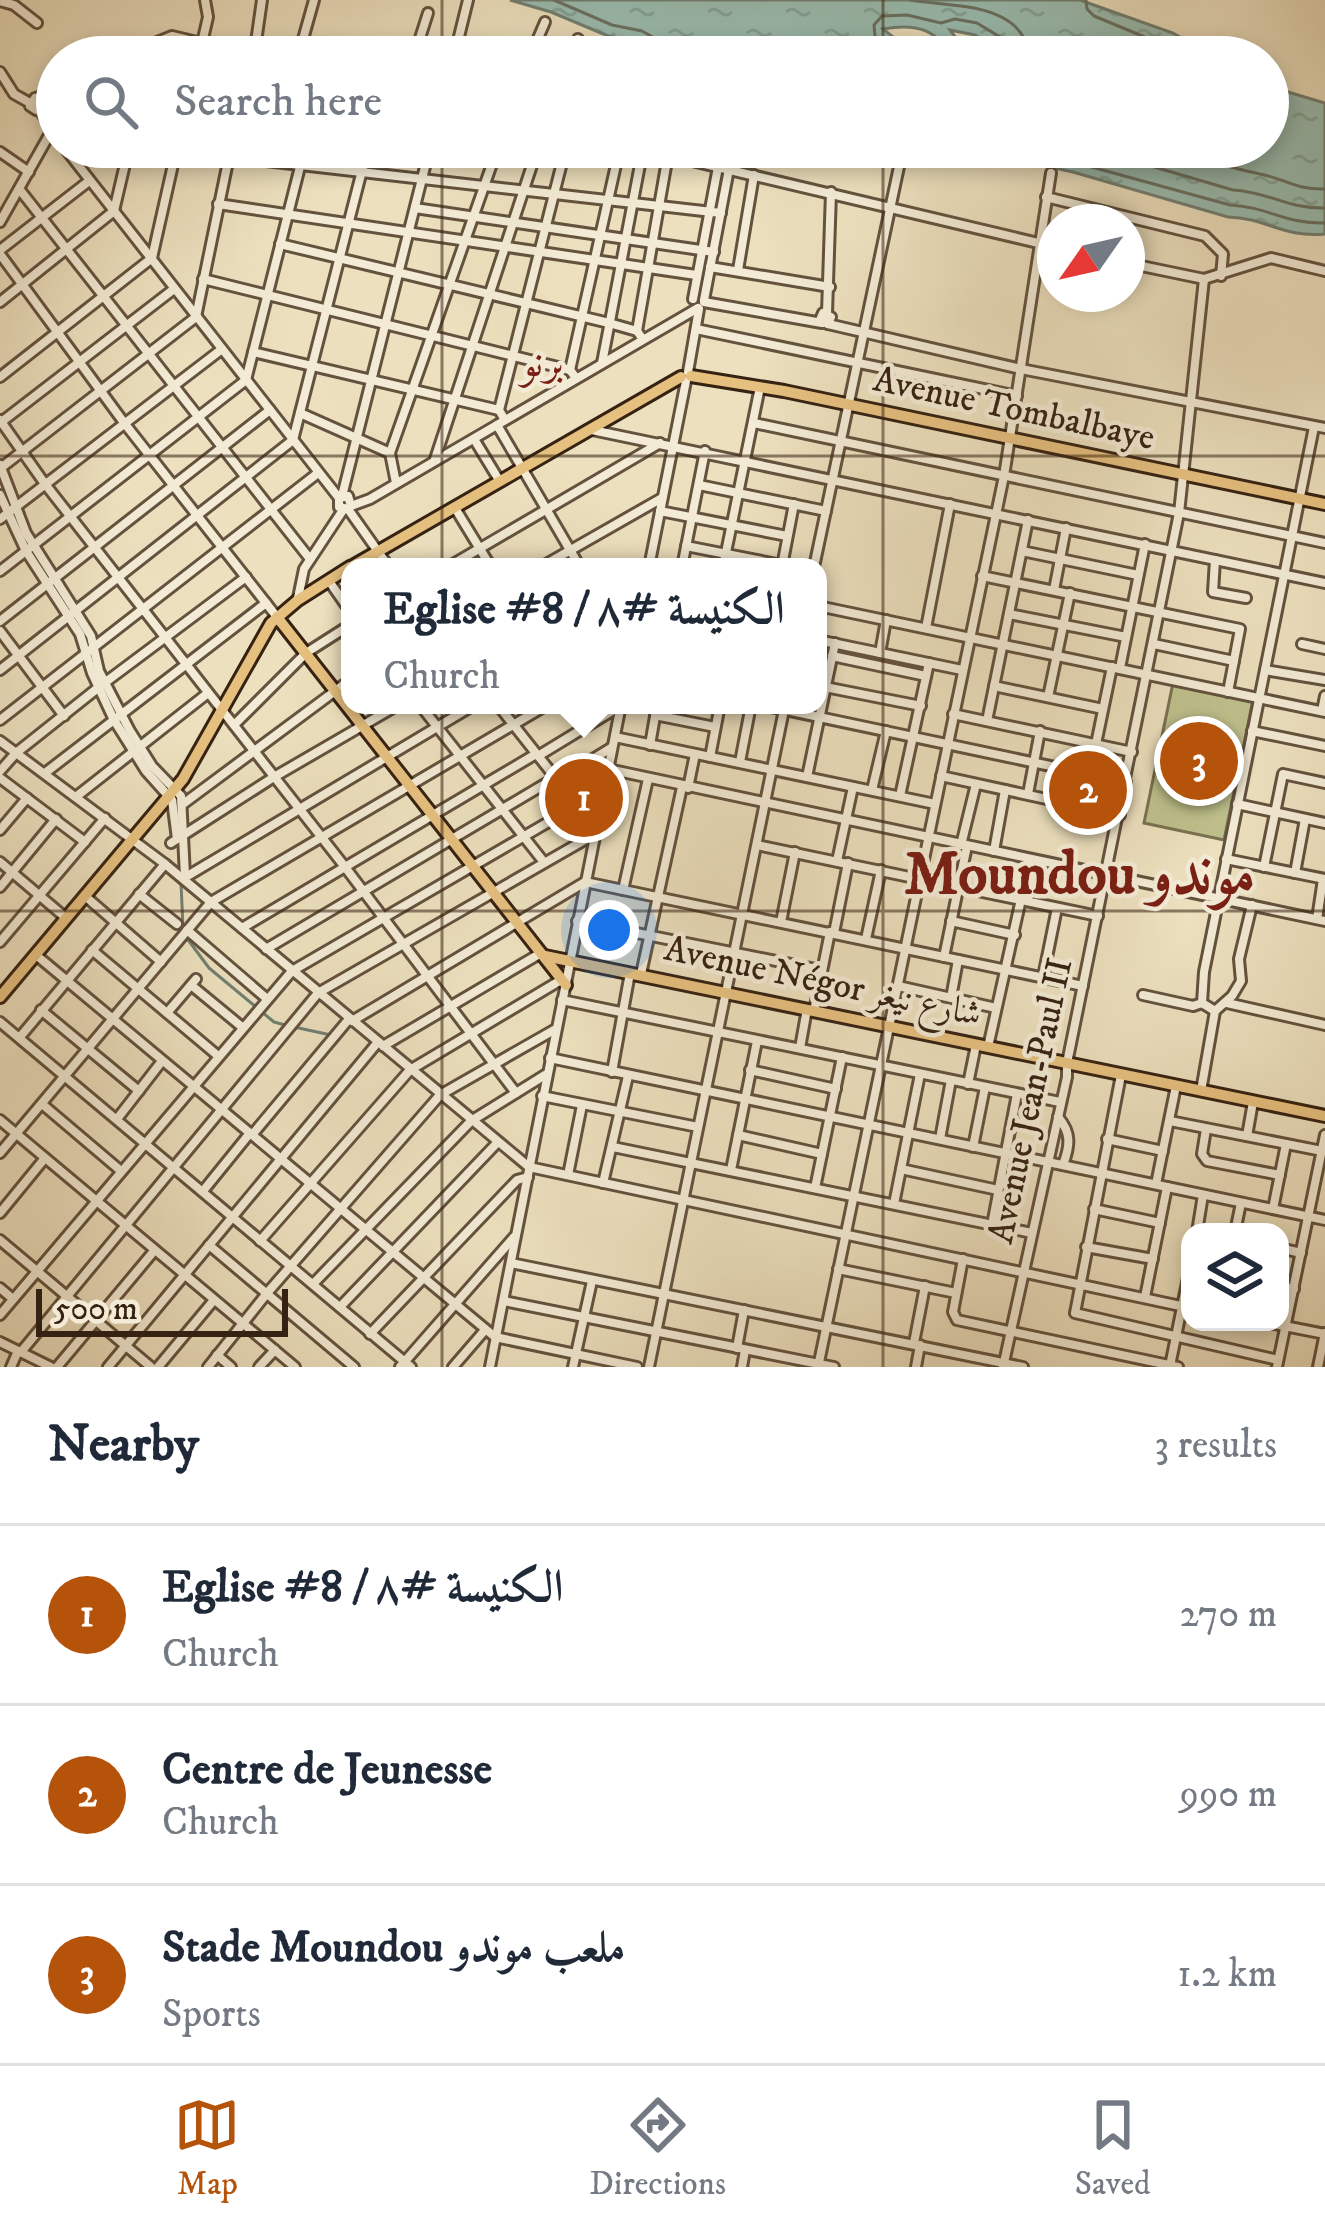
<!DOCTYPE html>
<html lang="en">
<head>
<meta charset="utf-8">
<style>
	:root { --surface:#fff; --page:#f2f2f3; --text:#1f2937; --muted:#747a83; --line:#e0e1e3; --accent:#b45309 }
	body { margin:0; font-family:"IM FELL DW Pica",Amiri,serif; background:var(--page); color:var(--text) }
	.controls { position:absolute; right:36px; bottom:36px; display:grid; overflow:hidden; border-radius:24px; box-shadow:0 6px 18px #0003 }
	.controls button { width:108px; height:108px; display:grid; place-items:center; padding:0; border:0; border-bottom:3px solid var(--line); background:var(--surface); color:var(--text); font:60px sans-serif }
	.compass { position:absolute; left:1037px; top:204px; width:108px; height:108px; border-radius:50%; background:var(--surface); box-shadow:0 6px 18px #0003; rotate:236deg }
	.scale { position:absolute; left:36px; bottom:30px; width:252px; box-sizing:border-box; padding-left:12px; border:6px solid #362213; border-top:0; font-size:33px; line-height:42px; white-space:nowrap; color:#362213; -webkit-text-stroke:9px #f3ebd5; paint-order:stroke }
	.you { position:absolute; left:609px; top:930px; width:42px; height:42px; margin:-30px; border:9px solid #fff; border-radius:50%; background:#1a73e8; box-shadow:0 0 0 18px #1a73e833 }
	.badge { display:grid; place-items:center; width:78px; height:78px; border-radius:50%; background:var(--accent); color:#fff; font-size:39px; font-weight:700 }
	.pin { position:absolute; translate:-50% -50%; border:6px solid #fff; box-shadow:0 3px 12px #0006 }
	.popup { position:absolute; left:341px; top:558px; width:486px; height:156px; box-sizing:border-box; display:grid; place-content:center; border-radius:24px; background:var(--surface); filter:drop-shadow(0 3px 9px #0005); font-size:39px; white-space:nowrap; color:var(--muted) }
	.popup b { font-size:45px; color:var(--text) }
	.popup::after { content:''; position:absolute; left:50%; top:100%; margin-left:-24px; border:24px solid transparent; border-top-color:var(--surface) }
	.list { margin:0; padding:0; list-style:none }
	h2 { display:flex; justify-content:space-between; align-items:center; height:156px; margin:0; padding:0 48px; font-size:51px }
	h2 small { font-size:39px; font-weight:400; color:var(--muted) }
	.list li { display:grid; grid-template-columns:78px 1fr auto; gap:36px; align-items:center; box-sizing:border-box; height:180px; padding:0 48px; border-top:3px solid var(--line) }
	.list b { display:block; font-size:45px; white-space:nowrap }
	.list p { margin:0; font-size:39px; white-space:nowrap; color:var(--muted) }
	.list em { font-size:39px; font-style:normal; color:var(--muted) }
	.icon { flex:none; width:66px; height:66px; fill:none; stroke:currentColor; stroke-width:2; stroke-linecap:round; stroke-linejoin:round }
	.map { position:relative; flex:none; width:1325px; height:1367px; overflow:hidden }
	.search { position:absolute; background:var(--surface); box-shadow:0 6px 18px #0003; left:36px; right:36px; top:36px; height:132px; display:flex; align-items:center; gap:30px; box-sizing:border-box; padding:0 42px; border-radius:66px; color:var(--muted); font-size:45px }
	.sheet { height:696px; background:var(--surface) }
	nav { display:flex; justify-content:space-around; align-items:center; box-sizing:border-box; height:168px; border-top:3px solid var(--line); background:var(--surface); font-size:33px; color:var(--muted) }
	nav a { display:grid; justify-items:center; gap:6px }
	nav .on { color:var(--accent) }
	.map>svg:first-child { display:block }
	.pitch { fill:#bec08c; stroke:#7a7150; stroke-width:3 }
	.water { fill:url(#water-ripples); stroke:#717f72; stroke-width:3 }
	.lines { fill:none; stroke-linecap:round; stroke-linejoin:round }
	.shore { stroke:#687062; stroke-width:3 }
	.stream { stroke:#717f72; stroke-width:3 }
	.minor-casing { stroke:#64523e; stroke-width:14 }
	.major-casing { stroke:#362213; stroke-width:16 }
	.minor { stroke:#f3ebd5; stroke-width:8 }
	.major { stroke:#e6c07f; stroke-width:10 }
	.grid { fill:none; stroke:#362213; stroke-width:3; stroke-opacity:0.55 }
	.labels { text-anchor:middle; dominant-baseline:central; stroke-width:9; stroke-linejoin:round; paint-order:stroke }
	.street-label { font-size:36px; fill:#362213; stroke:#f3ebd5 }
	.quarter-label { font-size:42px; fill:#7a1f14; stroke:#f3ebd5 }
	.town-label { font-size:60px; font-weight:bold; fill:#7a1f14; stroke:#f3ebd5 }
</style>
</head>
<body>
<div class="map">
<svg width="1325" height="1367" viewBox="0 0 1325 1367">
	<defs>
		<pattern id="water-ripples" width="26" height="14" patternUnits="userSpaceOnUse" patternTransform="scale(3)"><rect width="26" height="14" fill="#99bdb1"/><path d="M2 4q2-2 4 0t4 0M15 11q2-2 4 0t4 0" fill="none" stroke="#84a297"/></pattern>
	</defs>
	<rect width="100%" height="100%" fill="#ece0be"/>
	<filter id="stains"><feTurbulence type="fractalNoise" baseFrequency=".00167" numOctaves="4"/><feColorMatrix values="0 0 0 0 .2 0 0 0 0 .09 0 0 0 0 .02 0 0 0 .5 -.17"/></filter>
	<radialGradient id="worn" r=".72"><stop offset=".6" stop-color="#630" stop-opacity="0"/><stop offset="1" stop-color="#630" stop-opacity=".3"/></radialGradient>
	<polygon class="pitch" points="1173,683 1253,700 1224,840 1144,823"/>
	<g class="water">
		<path d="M 510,0 L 1080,0 L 1173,33 L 1215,57 L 1007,57 L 975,35 L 950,30 L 970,57 L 958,57 C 932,31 921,22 883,29 L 918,57 L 669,57 L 628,39 L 608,36 L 551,12 Z"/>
		<path d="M 1268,86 L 1325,103 L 1325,234 C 1283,238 1267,218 1228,217 L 1073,172 L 956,147 L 1268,147 Z"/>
	</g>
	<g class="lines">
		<g class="shore">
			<polyline points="554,0 612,25 642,31 665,44 668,57"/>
			<path d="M 910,0 C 949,7 1025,1 1029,57"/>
			<polyline points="1086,0 1087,9 1094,16 1193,57"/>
			<polyline points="899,57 875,36 874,25 882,16 907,15 941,23 955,19 977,23 1010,43 1014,57"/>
			<path d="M 1019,147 L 1230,205 C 1269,207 1284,224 1325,223"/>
			<path d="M 1086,147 L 1233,190 C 1270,192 1287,209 1325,208"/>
			<path d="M 1155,147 C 1190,156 1224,166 1260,174 C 1286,179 1296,190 1325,189"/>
		</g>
		<g class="stream">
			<polyline points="35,558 46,575"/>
			<polyline points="107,696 125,730"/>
			<polyline points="156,777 171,792"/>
			<polyline points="179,841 180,874"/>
			<polyline points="181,883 183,928"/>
			<polyline points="186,937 209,968 274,1022 285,1025"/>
			<polyline points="294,1027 331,1035"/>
		</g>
		<g class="minor-casing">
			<g id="minor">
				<polyline points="0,1 14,5 37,23"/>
				<polyline points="202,43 208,17 205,0"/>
				<polyline points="419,49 455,57"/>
				<polyline points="254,56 262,0"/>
				<polyline points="120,57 172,36 259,57"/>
				<polyline points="298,57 314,0"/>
				<polyline points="414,57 428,13"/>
				<polyline points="454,57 468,0"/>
				<polyline points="530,57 545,22"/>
				<polyline points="571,57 578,39"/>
				<polyline points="592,57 596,45"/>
				<polyline points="0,72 14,94 30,103"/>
				<polygon points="35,98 42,103 36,110 30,106"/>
				<polyline points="37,98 57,85"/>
				<polyline points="39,109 57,137"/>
				<polyline points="64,147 339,498"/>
				<polyline points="633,147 1055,247"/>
				<polyline points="0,152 29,172"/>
				<polyline points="230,157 721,213"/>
				<polyline points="712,165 715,147"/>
				<polyline points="20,190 310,559"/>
				<polyline points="1046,197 1205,236 1223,254 1221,276"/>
				<polyline points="218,204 696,275"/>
				<polyline points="415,208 714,252"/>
				<polyline points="0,222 52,130"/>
				<polyline points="280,244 609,323 637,331 642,338"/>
				<polyline points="0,250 89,181"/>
				<polyline points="0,254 125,424 277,617"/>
				<polyline points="1127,263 1204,279 1271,258 1325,271"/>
				<polyline points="710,267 830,287"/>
				<polyline points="738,270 754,175"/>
				<polyline points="203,279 570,370 576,378"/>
				<polyline points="693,299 718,167"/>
				<polyline points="704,300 729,169"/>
				<polyline points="0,302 114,211 129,147"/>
				<polyline points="704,302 822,323"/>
				<polygon points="823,313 831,317 828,324 820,320"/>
				<polyline points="827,313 831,192"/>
				<polyline points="828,324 1021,369 1325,428"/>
				<polyline points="696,329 1017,396"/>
				<polyline points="637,331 668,155"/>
				<polyline points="253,352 499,410"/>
				<polyline points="602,363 643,149"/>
				<polyline points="570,370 620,147"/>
				<polyline points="688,372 699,309"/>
				<polyline points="0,377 152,258 177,147"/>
				<polyline points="300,413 390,453"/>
				<polyline points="0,420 45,484 345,867 516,1093"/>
				<polyline points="505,420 499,410 566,147"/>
				<polyline points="0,423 174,289"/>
				<polyline points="754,423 1325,543"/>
				<polyline points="497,425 580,567"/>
				<polyline points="592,430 1325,583"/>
				<polyline points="474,439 499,480"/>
				<polyline points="435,459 538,147"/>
				<polyline points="0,465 26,533 91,636 99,671 130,731 152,766 181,796 185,876"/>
				<polyline points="2,467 196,317 231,147"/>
				<polyline points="396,483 390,453 498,147"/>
				<polyline points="699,485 826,511"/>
				<polyline points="0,495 26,551 80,634 92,673 114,720 146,771 172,800 177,839"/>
				<polyline points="342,496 430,147"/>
				<polyline points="351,506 370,499 698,308"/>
				<polyline points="351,506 348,496 339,498 339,507 348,509 389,567"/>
				<polyline points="455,508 491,567"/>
				<polyline points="660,511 787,536"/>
				<polyline points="0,519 222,349"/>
				<polyline points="686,546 782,565"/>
				<polyline points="1022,551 1138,575"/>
				<polyline points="1215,560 1213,592 1246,598"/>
				<polyline points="782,566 794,504"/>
				<polyline points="448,567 660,443"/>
				<polyline points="541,567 662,498"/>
				<polyline points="649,567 686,381"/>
				<polyline points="682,567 705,451"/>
				<polyline points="723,567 760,387"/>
				<polyline points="814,567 900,162"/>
				<polyline points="0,571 246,380 305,147"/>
				<polyline points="982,576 1240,629 1228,692"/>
				<polyline points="329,581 350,611"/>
				<polyline points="1054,590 1066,528"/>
				<polyline points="298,598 304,569 343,510"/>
				<polyline points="818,606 1325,712"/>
				<polyline points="1009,614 1126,637"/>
				<polyline points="0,621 270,410"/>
				<polyline points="926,628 950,504"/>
				<polyline points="0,631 64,716"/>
				<polyline points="818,640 962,670"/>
				<polyline points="1154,644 1234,661"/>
				<polyline points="1302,644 1325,649"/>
				<polyline points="880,653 886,620"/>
				<polyline points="832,656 926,676"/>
				<polyline points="1120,668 1145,544"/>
				<polyline points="0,670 293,440 368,147"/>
				<polyline points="1265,670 1325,680"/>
				<polyline points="994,686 1103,709"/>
				<polyline points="825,687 921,706"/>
				<polyline points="1048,697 1070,593"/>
				<polyline points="420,705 543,861"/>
				<polyline points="498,705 595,828"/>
				<polyline points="572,705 585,727"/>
				<polyline points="762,705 1126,782"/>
				<polyline points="1322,711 1325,696"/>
				<polyline points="953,714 1132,752"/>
				<polyline points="655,715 715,727"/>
				<polyline points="0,720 318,473"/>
				<polyline points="987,721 1028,520"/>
				<polyline points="234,725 306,653 350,625"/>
				<polyline points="1252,731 1325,746"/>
				<polyline points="615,737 935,804"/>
				<polyline points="0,741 165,864 529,1167 1190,1308"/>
				<polyline points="1096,744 1112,667"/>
				<polyline points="650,745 657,705"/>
				<polyline points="538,756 620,706"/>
				<polyline points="710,757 720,705"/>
				<polyline points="740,762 751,705"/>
				<polyline points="608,769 1325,921"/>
				<polyline points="0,771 16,753 99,687 246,577"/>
				<polyline points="45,773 266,603"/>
				<polyline points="941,776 1120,815"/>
				<polyline points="807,777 835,643"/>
				<polyline points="0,778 85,842"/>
				<polyline points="557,781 611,748"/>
				<polyline points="688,788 695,754"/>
				<polyline points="872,790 886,731"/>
				<polyline points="1028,794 1040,731"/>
				<polyline points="77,796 208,693"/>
				<polyline points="900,796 929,663"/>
				<polyline points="183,804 350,680"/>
				<polyline points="1237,804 1325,823"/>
				<polyline points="0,830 27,798"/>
				<polyline points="171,843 274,777 398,705"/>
				<polyline points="757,845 919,879"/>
				<polyline points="961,845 976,784"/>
				<polyline points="994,851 1005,790"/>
				<polyline points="1226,859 1325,879"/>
				<polyline points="837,861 853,787"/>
				<polyline points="0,862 66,918"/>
				<polyline points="1264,867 1283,774 1325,783"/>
				<polyline points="1295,873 1305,819"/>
				<polyline points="184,878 474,705"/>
				<polyline points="0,887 56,819"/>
				<polyline points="958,887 1098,916"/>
				<polyline points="623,890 648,779"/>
				<polyline points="139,894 177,924"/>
				<polyline points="85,896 161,962"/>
				<polyline points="1317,919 1323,879"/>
				<polyline points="577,921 821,970"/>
				<polyline points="951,921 1015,935"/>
				<polyline points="781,922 795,852"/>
				<polyline points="242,928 536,754"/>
				<polyline points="187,930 266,998"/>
				<polyline points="834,933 848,863"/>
				<polyline points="866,939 881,870"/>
				<polyline points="0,942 105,818"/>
				<polyline points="266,949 555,778"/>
				<polyline points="92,950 217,1055"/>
				<polyline points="36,955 495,1337 637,1367"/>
				<polyline points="944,957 967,846"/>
				<polyline points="641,974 682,787"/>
				<polyline points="1043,977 1057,908"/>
				<polyline points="191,985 242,1027"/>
				<polyline points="898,986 996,1008"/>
				<polyline points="1143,995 1193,1006 1202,1003"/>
				<polyline points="951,998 958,960"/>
				<polyline points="562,1000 1060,1102"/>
				<polyline points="1227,1003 1325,1025"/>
				<polyline points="41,1010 139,1091"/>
				<polyline points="814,1011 830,932"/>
				<polyline points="1215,1011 1202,1003 1204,972 1314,427"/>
				<polyline points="167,1013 196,979"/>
				<polyline points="352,1021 585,882 1083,986"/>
				<polyline points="0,1022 411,1367"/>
				<polyline points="20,1037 165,864"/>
				<polyline points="383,1046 541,953"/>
				<polyline points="988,1047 1030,859"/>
				<polyline points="800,1048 807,1009"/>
				<polyline points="550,1058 1325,1220"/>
				<polyline points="750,1070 836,1089"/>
				<polyline points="612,1072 630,973"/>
				<polyline points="1121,1075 1075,1313 1278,1360"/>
				<polyline points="968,1084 976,1045"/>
				<polyline points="1201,1091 1215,1011 1232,996 1241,981 1239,959 1252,905"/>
				<polyline points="542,1096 698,1127"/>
				<polyline points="42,1104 121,1171"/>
				<path d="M 1058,1117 C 1072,1133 1070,1146 1063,1165"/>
				<polyline points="117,1119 162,1061"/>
				<polyline points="0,1120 295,1367"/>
				<polyline points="1170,1121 1322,1151"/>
				<polyline points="1206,1129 1202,1154 1207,1161 1280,1175"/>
				<polyline points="252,1135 349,1019"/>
				<polyline points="738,1135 822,1154"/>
				<polyline points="1247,1136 1253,1102"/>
				<polyline points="940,1139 951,1080"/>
				<polyline points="1107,1139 1163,1151"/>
				<polyline points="613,1147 1032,1233"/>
				<polyline points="973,1147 985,1087"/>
				<polyline points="0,1153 211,902 547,705"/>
				<polyline points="901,1169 998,1190"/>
				<polyline points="731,1170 757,1041"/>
				<polyline points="568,1175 582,1105"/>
				<polyline points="603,1183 628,1076"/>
				<polyline points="1156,1184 1176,1086"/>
				<polyline points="815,1188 842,1057"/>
				<polyline points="203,1191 250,1133"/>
				<polyline points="894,1204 920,1074"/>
				<polyline points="1094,1209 1160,1223"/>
				<polyline points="1273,1209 1286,1144"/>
				<polyline points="0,1213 45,1158"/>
				<polyline points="992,1225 1017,1094"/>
				<polyline points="1197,1232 1203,1195"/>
				<polyline points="1235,1232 1241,1203"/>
				<polyline points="0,1240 151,1367"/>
				<polyline points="260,1241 410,1070 561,980"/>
				<polyline points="209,1245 354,1367"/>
				<polyline points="1086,1247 1153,1259"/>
				<polyline points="1280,1248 1301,1253"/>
				<polyline points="963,1259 953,1312 957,1320 1178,1367"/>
				<polyline points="511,1263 1023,1367"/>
				<polyline points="838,1269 956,1293"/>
				<polyline points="313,1284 471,1121 545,1075"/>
				<polyline points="1280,1286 1294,1289"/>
				<polyline points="0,1288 13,1299"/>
				<polyline points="1145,1297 1167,1187"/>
				<polyline points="504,1301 834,1367"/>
				<polyline points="340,1307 497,1143"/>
				<polyline points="0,1315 292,971 576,806"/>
				<polyline points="1264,1322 1325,1334"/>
				<polyline points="370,1334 517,1180 528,1177"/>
				<polyline points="0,1342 51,1367"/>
				<polyline points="914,1343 925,1286"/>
				<polyline points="737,1348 744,1310"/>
				<polyline points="21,1352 318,993 595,834"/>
				<polyline points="217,1355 231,1367"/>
				<polyline points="1170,1366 1190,1268"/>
				<polyline points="11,1367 18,1351"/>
				<polyline points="57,1367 154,1251"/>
				<polyline points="108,1367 378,1042"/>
				<polyline points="158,1367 214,1300"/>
				<polyline points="208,1367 268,1292 440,1095 554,1030"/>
				<polyline points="259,1367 275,1350"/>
				<polyline points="400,1367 514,1237"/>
				<polyline points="453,1367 485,1330"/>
				<polyline points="490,1367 621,705"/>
				<polyline points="573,1367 592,1281"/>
				<polyline points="649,1367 785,705"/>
				<polyline points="742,1367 745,1350"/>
				<polyline points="818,1367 1004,476 1051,173"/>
				<polyline points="916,1367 920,1345"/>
				<polyline points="1003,1367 1067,1077 1067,1063 1179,513 1204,279"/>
				<polyline points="1277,1367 1325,1135"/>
				<polyline points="1318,1367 1325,1333"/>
			</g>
		</g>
		<g class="major-casing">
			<g id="major">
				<polyline points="691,376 784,391 1325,504"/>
				<polyline points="351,567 681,377"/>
				<polyline points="277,617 566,985"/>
				<polyline points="545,956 1325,1116"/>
				<polyline points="0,997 183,779 271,623 298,600 350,567"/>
			</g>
		</g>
		<use href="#minor" class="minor"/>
		<use href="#major" class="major"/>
	</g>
	<path class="grid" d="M 442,0 L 442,57M 883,0 L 883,57M 442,147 L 442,1367M 883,147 L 883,1367M 0,456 L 1325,456M 0,911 L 1325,911"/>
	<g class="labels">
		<g class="street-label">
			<text transform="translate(1014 409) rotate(12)">Avenue Tombalbaye</text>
			<text transform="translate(823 982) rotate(12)">Avenue Négor شارع نيغر</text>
			<text transform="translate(1031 1101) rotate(-78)">Avenue Jean-Paul II</text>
		</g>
		<g class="quarter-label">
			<text x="542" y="364">برنو</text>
		</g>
		<g class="town-label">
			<text x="1080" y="875">Moundou موندو</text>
		</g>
	</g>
	<rect width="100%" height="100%" filter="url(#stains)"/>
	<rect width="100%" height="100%" fill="url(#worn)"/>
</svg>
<div class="controls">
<button><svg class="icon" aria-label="layers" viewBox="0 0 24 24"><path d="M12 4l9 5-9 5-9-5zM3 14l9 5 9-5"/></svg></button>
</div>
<svg class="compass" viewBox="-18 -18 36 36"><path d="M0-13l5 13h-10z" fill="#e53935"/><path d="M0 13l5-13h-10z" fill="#747a83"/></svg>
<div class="scale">500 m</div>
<div class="you"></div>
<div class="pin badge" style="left:584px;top:798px">1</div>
<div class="popup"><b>Eglise #8 / الكنيسة #٨</b>Church</div>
<div class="pin badge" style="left:1088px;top:790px">2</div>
<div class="pin badge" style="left:1199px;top:761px">3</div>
<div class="search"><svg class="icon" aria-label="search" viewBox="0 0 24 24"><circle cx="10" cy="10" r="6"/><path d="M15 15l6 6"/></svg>Search here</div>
</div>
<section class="sheet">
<h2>Nearby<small>3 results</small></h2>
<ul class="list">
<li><span class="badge">1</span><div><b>Eglise #8 / الكنيسة #٨</b><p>Church</p></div><em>270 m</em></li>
<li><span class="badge">2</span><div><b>Centre de Jeunesse</b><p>Church</p></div><em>990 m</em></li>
<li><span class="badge">3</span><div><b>Stade Moundou ملعب موندو</b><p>Sports</p></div><em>1.2 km</em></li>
</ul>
</section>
<nav>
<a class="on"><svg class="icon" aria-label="map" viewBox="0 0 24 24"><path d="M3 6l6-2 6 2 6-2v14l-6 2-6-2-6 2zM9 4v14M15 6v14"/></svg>Map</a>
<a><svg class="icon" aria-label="directions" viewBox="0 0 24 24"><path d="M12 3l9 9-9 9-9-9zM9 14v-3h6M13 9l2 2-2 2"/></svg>Directions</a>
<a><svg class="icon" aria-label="saved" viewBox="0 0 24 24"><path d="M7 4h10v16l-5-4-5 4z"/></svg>Saved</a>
</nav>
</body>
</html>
